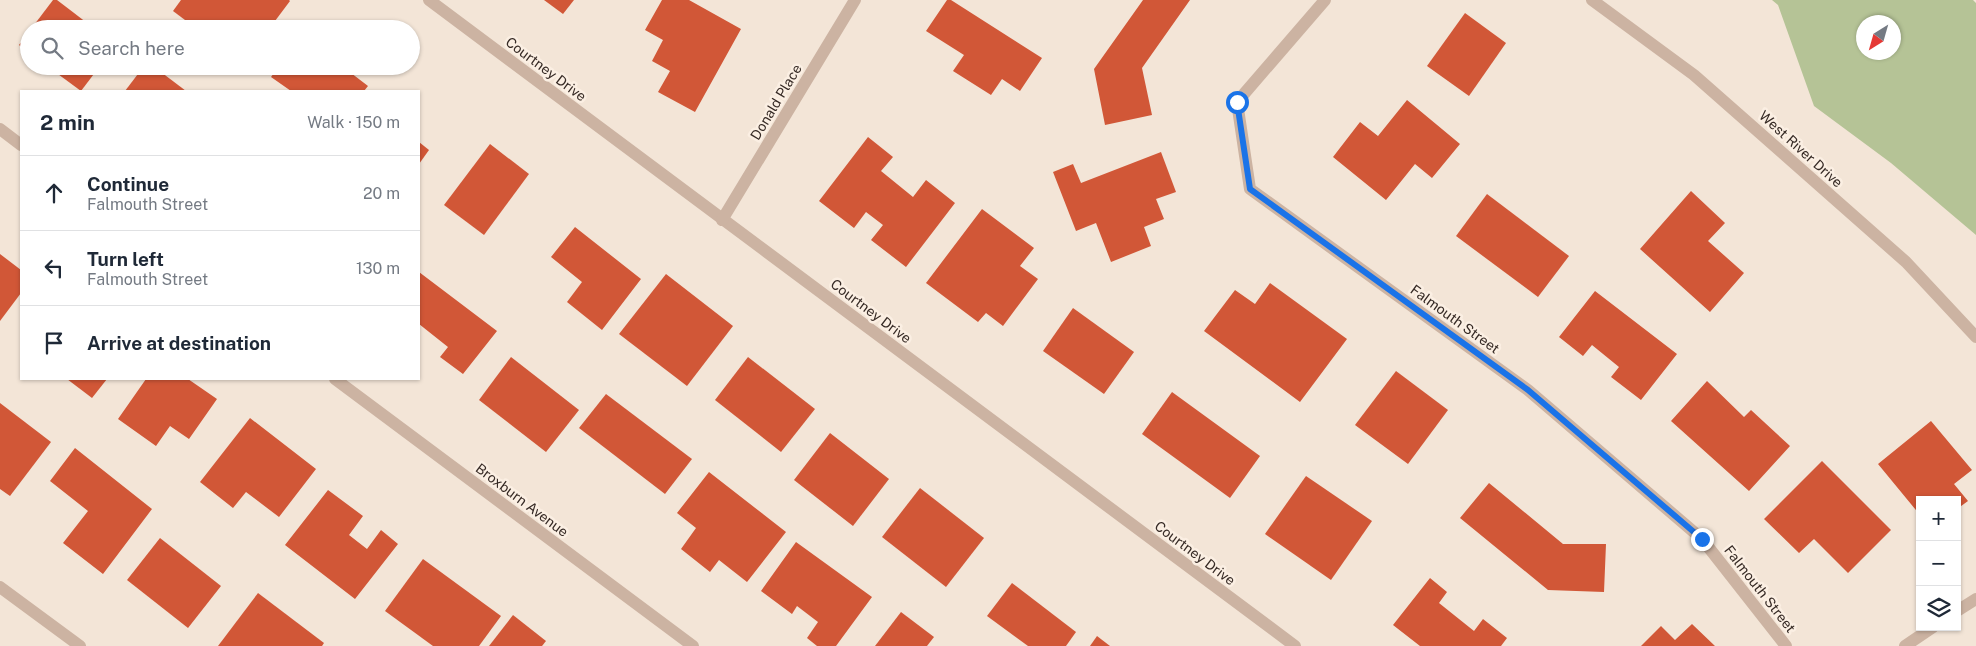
<!DOCTYPE html>
<html lang="en">
<head>
<meta charset="utf-8">
<style>
	:root { --surface:#fff; --page:#f2f2f3; --text:#1f2937; --muted:#747a83; --line:#e0e1e3 }
	body { margin:0; font-family:"Public Sans",sans-serif; background:var(--page); color:var(--text) }
	.controls { position:absolute; right:15px; bottom:15px; display:grid; overflow:hidden; border-radius:0px; box-shadow:0 1px 4px #0004 }
	.controls button { width:45px; height:45px; display:grid; place-items:center; padding:0; border:0; border-bottom:1px solid var(--line); background:var(--surface); color:var(--text); font:25px sans-serif }
	.compass { position:absolute; left:1856px; top:15px; width:45px; height:45px; border-radius:50%; background:var(--surface); box-shadow:0 1px 4px #0004; rotate:217deg }
	.stop { position:absolute; width:15px; height:15px; margin:-11px; border:4px solid #1a73e8; border-radius:50%; background:#fff }
	.stop.end { background:#1a73e8; border-color:#fff; box-shadow:0 1px 5px #0008 }
	.list { margin:0; padding:0; list-style:none }
	h2 { display:flex; justify-content:space-between; align-items:center; height:65px; margin:0; padding:0 20px; font-size:21px }
	h2 small { font-size:16px; font-weight:400; color:var(--muted) }
	.list li { display:grid; grid-template-columns:32px 1fr auto; gap:15px; align-items:center; box-sizing:border-box; height:75px; padding:0 20px; border-top:1px solid var(--line) }
	.list b { display:block; font-size:19px; white-space:nowrap }
	.list p { margin:0; font-size:16px; white-space:nowrap; color:var(--muted) }
	.list em { font-size:16px; font-style:normal; color:var(--muted) }
	.icon { flex:none; width:28px; height:28px; fill:none; stroke:currentColor; stroke-width:2; stroke-linecap:round; stroke-linejoin:round }
	.map { position:relative; flex:none; width:1976px; height:646px; overflow:hidden }
	.search { position:absolute; background:var(--surface); box-shadow:0 1px 4px #0004; left:20px; top:20px; width:400px; height:55px; display:flex; align-items:center; gap:12px; box-sizing:border-box; padding:0 18px; border-radius:28px; color:var(--muted); font-size:19px }
	.panel { position:absolute; background:var(--surface); box-shadow:0 1px 4px #0004; left:20px; top:90px; width:400px; height:290px; border-radius:0px }
	.map>svg:first-child { display:block }
	.green { fill:#b5c396; fill-rule:evenodd }
	.building { fill:#d15737 }
	.lines { fill:none; stroke-linecap:round; stroke-linejoin:round }
	.minor { stroke:#ccb3a2; stroke-width:12 }
	.route { stroke:#1a73e8; stroke-width:6 }
	.labels { text-anchor:middle; dominant-baseline:central; stroke-width:5; stroke-linejoin:round; paint-order:stroke }
	.street-label { font-size:14px; fill:#362a25; stroke:#fbefe3 }
</style>
</head>
<body>
<div class="map">
<svg width="1976" height="646" viewBox="0 0 1976 646">
	<rect width="100%" height="100%" fill="#f3e5d7"/>
	<path class="green" d="M 1772,0 L 1973,0 L 1976,3 L 1976,235 L 1891,163 L 1814,106 L 1778,5 ZM 1864,22 L 1894,22 L 1894,52 L 1864,52 Z"/>
	<g class="building">
		<polygon points="53,0 57,0 95,29 31,29"/>
		<polygon points="181,0 289,0 290,1 269,29 197,29 173,11"/>
		<polygon points="544,0 574,0 563,14"/>
		<polygon points="662,0 689,0 741,29 695,112 658,92 670,71 652,61 663,40 645,30"/>
		<polygon points="947,0 951,0 1042,58 1020,91 1002,79 991,95 953,71 964,55 926,31"/>
		<polygon points="1143,0 1190,0 1142,68 1152,115 1105,125 1094,69"/>
		<polygon points="1465,13 1506,43 1469,96 1427,66"/>
		<polygon points="29,32 29,53 19,45"/>
		<polygon points="47,66 100,66 81,91"/>
		<polygon points="144,66 153,66 186,91 125,91"/>
		<polygon points="279,66 356,66 351,73 368,86 364,91 291,91 271,77"/>
		<polygon points="1407,100 1460,144 1432,178 1415,164 1386,200 1333,157 1360,122 1378,136"/>
		<polygon points="868,137 893,157 881,171 913,197 926,180 955,203 906,267 871,240 883,225 866,212 854,228 819,201"/>
		<polygon points="419,142 429,150 419,164"/>
		<polygon points="490,144 529,174 484,235 444,205"/>
		<polygon points="1161,152 1176,192 1156,199 1164,219 1144,227 1151,246 1111,262 1096,223 1076,231 1053,172 1073,164 1081,183"/>
		<polygon points="1691,191 1725,223 1708,241 1744,273 1710,312 1640,249"/>
		<polygon points="1487,194 1569,256 1538,297 1456,236"/>
		<polygon points="982,209 1034,248 1020,266 1038,279 1003,326 986,313 978,322 926,283"/>
		<polygon points="575,227 641,279 602,330 567,302 582,282 551,257"/>
		<polygon points="0,254 21,270 21,293 0,321"/>
		<polygon points="419,272 497,331 463,374 440,357 448,347 419,324"/>
		<polygon points="666,274 733,326 687,386 619,334"/>
		<polygon points="1270,283 1347,339 1300,402 1204,331 1235,290 1255,304"/>
		<polygon points="1595,291 1677,354 1641,400 1611,377 1619,367 1592,345 1583,356 1559,337"/>
		<polygon points="1073,308 1134,352 1104,394 1043,351"/>
		<polygon points="511,357 579,410 546,452 479,400"/>
		<polygon points="748,357 815,409 781,452 715,400"/>
		<polygon points="1396,371 1448,410 1408,464 1355,425"/>
		<polygon points="67,379 107,379 92,398"/>
		<polygon points="146,379 188,379 217,399 189,439 170,426 156,446 118,419"/>
		<polygon points="1707,381 1744,417 1751,410 1790,446 1749,491 1671,421"/>
		<polygon points="1172,392 1260,456 1230,498 1142,434"/>
		<polygon points="606,394 692,459 665,494 579,428"/>
		<polygon points="0,403 51,442 10,496 0,489"/>
		<polygon points="250,418 316,469 279,517 246,492 233,508 200,482"/>
		<polygon points="1931,421 1972,470 1954,484 1968,501 1957,509 1957,500 1920,500 1920,515 1878,464"/>
		<polygon points="830,433 889,479 853,526 794,480"/>
		<polygon points="75,448 152,509 103,574 63,543 88,511 50,481"/>
		<polygon points="1822,461 1891,530 1848,573 1814,539 1799,553 1764,519"/>
		<polygon points="709,472 786,532 747,582 719,560 710,572 681,549 696,528 677,513"/>
		<polygon points="1306,476 1372,521 1331,580 1265,534"/>
		<polygon points="1489,483 1563,544 1606,544 1604,592 1548,590 1460,518"/>
		<polygon points="920,488 984,538 946,587 882,537"/>
		<polygon points="328,490 363,516 349,535 367,549 381,530 398,544 355,599 285,545"/>
		<polygon points="160,538 221,586 188,628 127,580"/>
		<polygon points="796,542 872,597 836,646 817,646 807,638 818,622 797,606 792,614 761,591"/>
		<polygon points="423,559 501,616 479,646 433,646 385,611"/>
		<polygon points="1430,578 1447,592 1439,603 1474,631 1483,619 1507,638 1501,646 1420,646 1393,625"/>
		<polygon points="1012,583 1076,632 1066,646 1028,646 987,616"/>
		<polygon points="258,593 324,643 322,646 218,646"/>
		<polygon points="901,612 934,637 927,646 875,646"/>
		<polygon points="513,615 546,641 542,646 489,646"/>
		<polygon points="1692,624 1715,646 1641,646 1661,626 1675,640"/>
		<polygon points="1097,636 1110,646 1090,646"/>
	</g>
	<g class="lines">
		<g class="minor">
			<polyline points="429,0 1295,646"/>
			<polyline points="1325,0 1237,102 1250,189 1528,390 1702,539 1786,646"/>
			<polyline points="1592,0 1694,75 1906,262 1976,337"/>
			<polyline points="0,129 21,145"/>
			<polyline points="722,220 855,0"/>
			<polyline points="335,379 693,646"/>
			<polyline points="0,587 80,646"/>
			<polyline points="1957,611 1976,599"/>
			<polyline points="1905,646 1933,627"/>
		</g>
	</g>
	<g class="lines">
		<polyline class="route" points="1237,102 1250,189 1528,390 1702,539"/>
	</g>
	<g class="labels">
		<g class="street-label">
			<text transform="translate(546 69) rotate(37)">Courtney Drive</text>
			<text transform="translate(776 102) rotate(-59)">Donald Place</text>
			<text transform="translate(1801 149) rotate(42)">West River Drive</text>
			<text transform="translate(871 311) rotate(37)">Courtney Drive</text>
			<text transform="translate(1455 319) rotate(36)">Falmouth Street</text>
			<text transform="translate(522 500) rotate(37)">Broxburn Avenue</text>
			<text transform="translate(1195 553) rotate(37)">Courtney Drive</text>
			<text transform="translate(1760 589) rotate(52)">Falmouth Street</text>
		</g>
	</g>
</svg>
<div class="controls">
<button>+</button>
<button>−</button>
<button><svg class="icon" aria-label="layers" viewBox="0 0 24 24"><path d="M12 4l9 5-9 5-9-5zM3 14l9 5 9-5"/></svg></button>
</div>
<svg class="compass" viewBox="-18 -18 36 36"><path d="M0-13l5 13h-10z" fill="#e53935"/><path d="M0 13l5-13h-10z" fill="#747a83"/></svg>
<div class="stop" style="left:1237px;top:102px"></div>
<div class="stop end" style="left:1702px;top:539px"></div>
<div class="search"><svg class="icon" aria-label="search" viewBox="0 0 24 24"><circle cx="10" cy="10" r="6"/><path d="M15 15l6 6"/></svg>Search here</div>
<section class="panel">
<h2>2 min<small>Walk · 150 m</small></h2>
<ul class="list">
<li><svg class="icon" aria-label="ahead" viewBox="0 0 24 24"><path d="M12 20V5M6 11l6-6 6 6"/></svg><div><b>Continue</b><p>Falmouth Street</p></div><em>20 m</em></li>
<li><svg class="icon" aria-label="left" viewBox="0 0 24 24"><path d="M17 20v-9H6M10 6l-5 5 5 5"/></svg><div><b>Turn left</b><p>Falmouth Street</p></div><em>130 m</em></li>
<li><svg class="icon" aria-label="arrive" viewBox="0 0 24 24"><path d="M6 21V4h12l-3 4 3 4H6"/></svg><div><b>Arrive at destination</b></div></li>
</ul>
</section>
</div>
</body>
</html>
